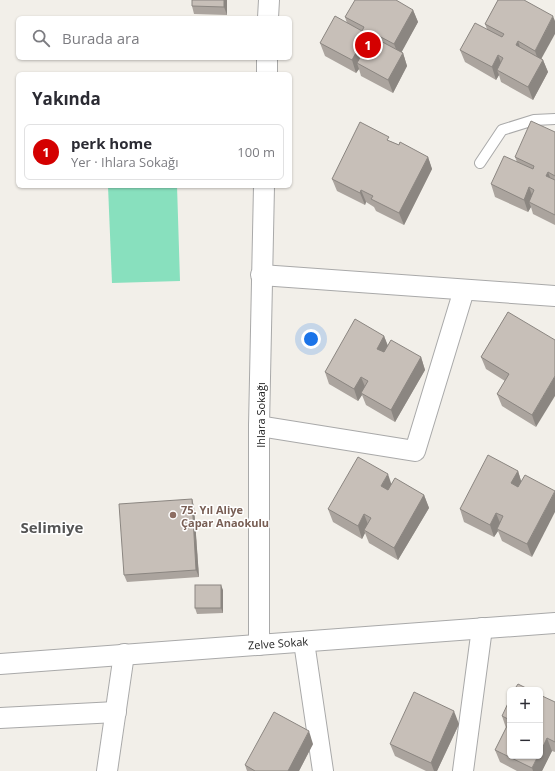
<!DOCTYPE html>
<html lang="tr">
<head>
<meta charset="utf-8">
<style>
	:root { --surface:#fff; --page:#f7f7f7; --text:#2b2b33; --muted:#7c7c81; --line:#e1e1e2; --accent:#d40000 }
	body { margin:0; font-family:"Open Sans",sans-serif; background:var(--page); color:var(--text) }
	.controls { position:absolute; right:12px; bottom:12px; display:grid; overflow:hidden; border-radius:6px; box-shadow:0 1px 3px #0004 }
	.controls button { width:36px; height:36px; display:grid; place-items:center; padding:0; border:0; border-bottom:1px solid var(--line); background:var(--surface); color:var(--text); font:20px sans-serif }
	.you { position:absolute; left:311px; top:339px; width:14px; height:14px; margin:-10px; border:3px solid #fff; border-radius:50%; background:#1a73e8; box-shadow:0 0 0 6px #1a73e833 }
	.badge { display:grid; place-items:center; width:26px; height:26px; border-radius:50%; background:var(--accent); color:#fff; font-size:13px; font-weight:700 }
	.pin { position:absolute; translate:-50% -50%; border:2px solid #fff; box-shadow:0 1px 4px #0006 }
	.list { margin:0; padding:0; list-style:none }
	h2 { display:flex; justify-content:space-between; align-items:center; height:52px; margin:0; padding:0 16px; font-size:17px }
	h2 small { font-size:13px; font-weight:400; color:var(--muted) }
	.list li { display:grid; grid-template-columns:26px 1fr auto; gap:12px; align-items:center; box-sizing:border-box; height:56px; margin:0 8px 8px; padding:0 8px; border:1px solid var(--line); border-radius:6px }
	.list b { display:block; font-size:15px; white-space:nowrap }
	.list p { margin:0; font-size:13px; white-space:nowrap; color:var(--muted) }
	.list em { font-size:13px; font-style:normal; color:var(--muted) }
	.icon { flex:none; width:22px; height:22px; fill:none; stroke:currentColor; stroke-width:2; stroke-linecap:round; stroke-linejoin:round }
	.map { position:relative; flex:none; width:555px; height:771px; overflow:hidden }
	.search { position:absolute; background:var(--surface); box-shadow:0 1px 3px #0004; left:16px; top:16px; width:276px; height:44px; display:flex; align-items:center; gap:10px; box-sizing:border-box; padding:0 14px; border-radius:6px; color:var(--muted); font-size:15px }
	.panel { position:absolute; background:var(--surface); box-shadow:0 1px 3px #0004; left:16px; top:72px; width:276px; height:116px; border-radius:6px }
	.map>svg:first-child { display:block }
	.pitch { fill:#88e0be }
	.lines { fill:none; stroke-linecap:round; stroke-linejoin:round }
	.lane-casing { stroke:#a9a9a9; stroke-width:12 }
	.street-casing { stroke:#a9a9a9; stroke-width:22 }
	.lane { stroke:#fff; stroke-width:10 }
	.street { stroke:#fff; stroke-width:20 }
	.wall { fill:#aba49e }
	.shaded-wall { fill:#8b8681 }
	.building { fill:#c7bfb8; stroke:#8b8681 }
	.education-dot { fill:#8d6e63; stroke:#fff; stroke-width:1.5 }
	.labels { text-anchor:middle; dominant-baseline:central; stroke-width:3; stroke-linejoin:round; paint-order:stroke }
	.street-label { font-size:11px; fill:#222; stroke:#fff }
	.education-label { font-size:11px; font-weight:bold; fill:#785e54; stroke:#fff; text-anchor:start }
	.district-label { font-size:15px; font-weight:bold; fill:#555; stroke:#fff }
</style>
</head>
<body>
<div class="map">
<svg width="555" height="771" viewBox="0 0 555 771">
	<rect width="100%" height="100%" fill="#f2efe9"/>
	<polygon class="pitch" points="108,186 177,186 180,281 112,283"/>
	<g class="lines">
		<g class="lane-casing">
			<polyline id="lane" points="480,163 502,130 534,120 555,119"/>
		</g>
		<g class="street-casing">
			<g id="street">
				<polyline points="268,18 269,0"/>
				<polyline points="267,74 267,58"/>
				<polyline points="261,275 555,296"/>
				<polyline points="259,426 415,451 464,290"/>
				<polyline points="304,642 323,771"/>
				<polyline points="259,645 259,426 264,186"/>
				<polyline points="0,664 555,623"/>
				<polyline points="0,718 116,712"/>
				<polyline points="107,771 124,654"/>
				<polyline points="463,771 482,628"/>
			</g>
		</g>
		<use href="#lane" class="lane"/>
		<use href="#street" class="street"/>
	</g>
	<g class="wall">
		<polygon points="192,0 227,0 227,15 194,14 192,6"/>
		<polygon points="498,0 542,59 543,60 548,72 533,100 501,82 499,75 496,80 465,62 460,50 487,29 485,24"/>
		<polygon points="413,10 418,22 401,52 403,53 407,66 393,93 361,76 359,69 356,73 325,56 320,43 347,23 345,17"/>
		<polygon points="555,132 555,225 533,214 531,207 528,212 495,197 491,184 517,162 515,157"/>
		<polygon points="390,141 399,145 428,157 432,169 404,225 376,211 374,207 366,202 365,205 337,191 332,179"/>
		<polygon points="508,312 536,427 502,406 497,394 505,381 486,369 481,357"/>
		<polygon points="384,336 388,346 421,357 425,370 395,422 366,405 362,395 358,401 329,384 325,372"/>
		<polygon points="518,471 521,481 532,557 502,541 498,531 494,537 464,522 460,509"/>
		<polygon points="391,484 424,495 429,508 398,560 369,543 365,533 362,539 333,522 328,509"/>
		<polygon points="192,499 194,507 199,577 127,582 124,575"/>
		<polygon points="223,590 223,613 197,614 195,608"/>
		<polygon points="555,702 555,752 552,751 542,771 517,771 500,762 495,750 506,728 502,716"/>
		<polygon points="459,724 437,771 426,771 395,756 390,744"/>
		<polygon points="313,744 299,771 247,771 245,765"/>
	</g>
	<g class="shaded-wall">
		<polygon points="224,0 227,0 227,15 224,7"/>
		<polygon points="413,10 418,22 399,57 394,44"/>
		<polygon points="553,16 555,21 555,34 539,63 535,51"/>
		<polygon points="377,35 382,47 375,38"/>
		<polygon points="518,41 522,54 516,45"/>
		<polygon points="358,49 362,61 357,63 359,69 356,73 352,60"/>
		<polygon points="403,53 407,66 393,93 388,80"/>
		<polygon points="498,55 503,68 497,70 499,75 496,80 492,67"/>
		<polygon points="543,60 548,72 533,100 528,87"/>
		<polygon points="428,157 432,169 404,225 399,213"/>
		<polygon points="548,172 553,185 546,176"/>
		<polygon points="529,187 534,200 529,202 531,207 528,212 524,200"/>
		<polygon points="361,190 366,202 365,205 360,193"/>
		<polygon points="384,336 389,349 382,361 377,349"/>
		<polygon points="421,357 425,370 395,422 391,410"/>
		<polygon points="555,376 555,396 536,427 532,415"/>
		<polygon points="361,377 366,389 361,393 362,395 358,401 354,389"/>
		<polygon points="518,471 522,484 516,496 511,483"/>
		<polygon points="388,474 392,486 385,498 381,486"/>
		<polygon points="555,491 555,512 532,557 527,544"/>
		<polygon points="424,495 429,508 398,560 394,548"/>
		<polygon points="192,499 194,507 199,577 196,570"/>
		<polygon points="496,513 501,525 497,529 498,531 494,537 490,525"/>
		<polygon points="364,514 369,527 364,530 365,533 362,539 358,526"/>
		<polygon points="221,585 223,590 223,613 221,608"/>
		<polygon points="454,711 459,724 437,771 434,771 431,763"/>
		<polygon points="309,731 313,744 299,771 288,771"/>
		<polygon points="547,738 552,751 542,771 533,771 532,768 538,756 540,756 540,753"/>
	</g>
	<g class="building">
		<polygon points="192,0 224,0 224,7 192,6"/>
		<polygon points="355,0 396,0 413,10 394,44 377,35 375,38 403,53 388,80 357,63 363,52 358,49 352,60 320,43 335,16 362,31 364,27 345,17"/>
		<polygon points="498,0 524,0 553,16 535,51 518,41 516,45 543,60 528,87 497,70 503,58 498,55 492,67 460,50 475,23 502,37 504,34 485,24"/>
		<polygon points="531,121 555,132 555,176 548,172 546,176 555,180 555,215 529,202 534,190 529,187 524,200 491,184 504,156 533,169 534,166 515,157"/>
		<polygon points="360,122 389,137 387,140 399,145 400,142 428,157 399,213 371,199 373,196 361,190 360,193 332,179"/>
		<polygon points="508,312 555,340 555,376 532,415 497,394 509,374 481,357"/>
		<polygon points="355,319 384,336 377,349 384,352 391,340 421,357 391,410 361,393 368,381 361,377 354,389 325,372"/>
		<polygon points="488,455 518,471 511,483 518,487 525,475 555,491 527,544 497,529 503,516 496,513 490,525 460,509"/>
		<polygon points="358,457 388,474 381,486 388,490 395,478 424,495 394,548 364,530 371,518 364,514 358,526 328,509"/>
		<polygon points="192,499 196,570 124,575 119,504"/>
		<rect x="195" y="585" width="26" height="23"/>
		<polygon points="518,684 530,690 514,690"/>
		<polygon points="414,692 454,711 431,763 390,744"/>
		<polygon points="540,695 555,702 555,742 547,738 540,753"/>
		<polygon points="510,699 510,720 502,716"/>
		<polygon points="274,712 309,731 288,771 255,771 245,765"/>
		<polygon points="510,720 510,756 538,756 532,768 495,750"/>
	</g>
	<circle class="education-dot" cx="173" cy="515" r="4"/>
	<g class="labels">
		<g class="street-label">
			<text transform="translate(260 415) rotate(-90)">Ihlara Sokağı</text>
			<text transform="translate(278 643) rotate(-4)">Zelve Sokak</text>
		</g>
		<g class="education-label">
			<text x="181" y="509">75. Yıl Aliye<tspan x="181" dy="13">Çapar Anaokulu</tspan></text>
		</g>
		<g class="district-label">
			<text x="52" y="527">Selimiye</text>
		</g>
	</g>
</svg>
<div class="controls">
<button>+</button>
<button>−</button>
</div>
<div class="you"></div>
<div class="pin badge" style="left:368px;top:45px">1</div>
<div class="search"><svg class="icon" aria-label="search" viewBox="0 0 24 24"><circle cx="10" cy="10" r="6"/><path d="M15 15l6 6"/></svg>Burada ara</div>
<section class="panel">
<h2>Yakında<small></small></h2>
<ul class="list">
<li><span class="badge">1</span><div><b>perk home</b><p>Yer · Ihlara Sokağı</p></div><em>100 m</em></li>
</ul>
</section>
</div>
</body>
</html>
